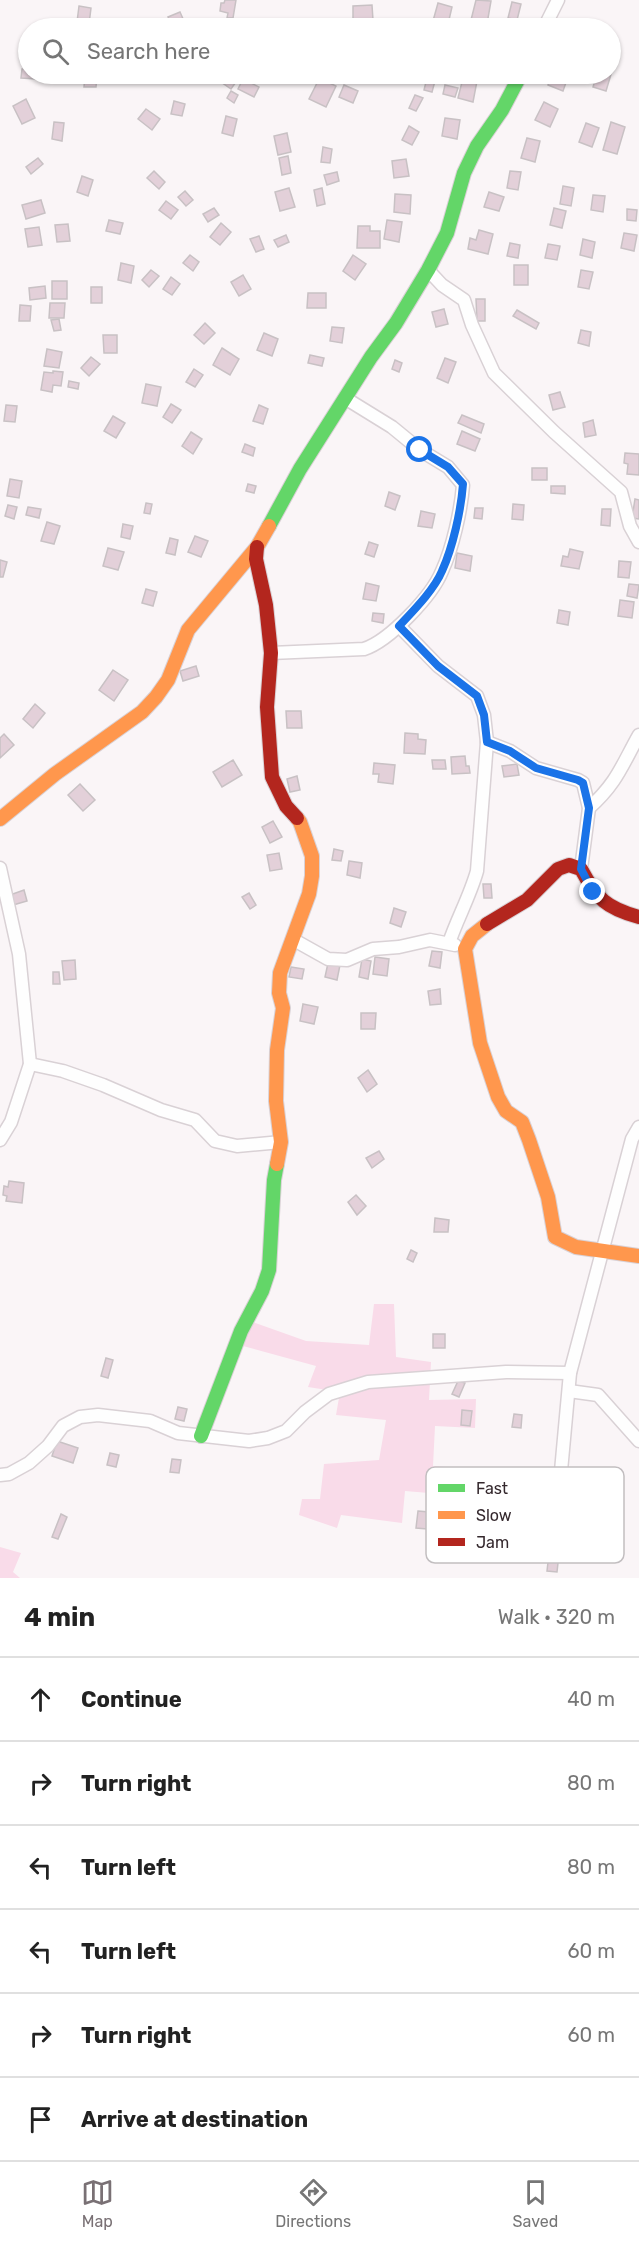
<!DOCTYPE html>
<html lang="en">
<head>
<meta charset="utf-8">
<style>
	:root { --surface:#fff; --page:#f2f2f2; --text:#222; --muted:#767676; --line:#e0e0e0; --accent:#797074 }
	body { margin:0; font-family:Rubik,sans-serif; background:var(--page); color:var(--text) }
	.stop { position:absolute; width:18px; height:18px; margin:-14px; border:4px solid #1a73e8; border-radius:50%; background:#fff }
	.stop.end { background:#1a73e8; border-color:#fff; box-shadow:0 2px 6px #0008 }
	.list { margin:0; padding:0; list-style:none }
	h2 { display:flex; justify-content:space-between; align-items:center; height:78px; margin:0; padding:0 24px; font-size:26px }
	h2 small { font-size:20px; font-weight:400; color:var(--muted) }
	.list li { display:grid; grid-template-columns:39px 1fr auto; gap:18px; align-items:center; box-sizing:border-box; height:84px; padding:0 24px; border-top:2px solid var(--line) }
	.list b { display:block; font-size:22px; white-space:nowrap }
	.list em { font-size:20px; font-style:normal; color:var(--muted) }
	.icon { flex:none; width:33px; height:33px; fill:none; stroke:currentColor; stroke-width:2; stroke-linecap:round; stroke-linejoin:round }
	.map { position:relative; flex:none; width:639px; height:1578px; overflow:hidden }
	.search { position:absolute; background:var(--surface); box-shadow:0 2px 4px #0004; left:18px; right:18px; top:18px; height:66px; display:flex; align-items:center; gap:15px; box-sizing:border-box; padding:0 21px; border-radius:33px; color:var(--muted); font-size:22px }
	.sheet { height:582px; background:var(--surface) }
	nav { display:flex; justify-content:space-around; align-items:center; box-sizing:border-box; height:84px; border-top:2px solid var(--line); background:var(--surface); font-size:16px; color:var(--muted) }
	nav a { display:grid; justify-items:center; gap:3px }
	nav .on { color:var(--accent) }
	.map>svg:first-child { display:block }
	.green { fill:#f9dbe9 }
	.building { fill:#e3d0d9; stroke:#c8c1c4; stroke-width:1.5 }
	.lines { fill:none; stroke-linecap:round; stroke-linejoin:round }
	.street-casing { stroke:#d9d1d5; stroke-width:15 }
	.fast-casing { stroke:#d9d1d5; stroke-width:16 }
	.slow-casing { stroke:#d9d1d5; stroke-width:16 }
	.jam-casing { stroke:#d9d1d5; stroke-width:16 }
	.street { stroke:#fefefe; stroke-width:12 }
	.fast { stroke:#63d668; stroke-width:14 }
	.slow { stroke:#ff974d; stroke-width:14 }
	.jam { stroke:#b3261e; stroke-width:14 }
	.route { stroke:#1a73e8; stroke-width:8 }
	.key { fill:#fff; stroke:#c2bec0; stroke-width:1.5 }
	.key-label { font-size:16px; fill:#34282d }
</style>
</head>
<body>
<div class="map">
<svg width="639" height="1578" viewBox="0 0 639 1578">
	<rect width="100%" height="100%" fill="#faf5f7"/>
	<g class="green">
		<polygon points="374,1304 394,1304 396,1357 431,1362 429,1400 476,1399 475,1428 435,1426 433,1466 544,1475 536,1502 405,1491 402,1523 341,1515 337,1528 299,1515 302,1499 320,1499 324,1464 379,1460 386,1420 336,1415 340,1392 308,1387 316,1366 232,1343 241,1318 306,1341 369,1345"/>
		<polygon points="0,1547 21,1553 13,1572 20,1578 0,1578"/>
	</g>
	<g class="building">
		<polygon points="225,0 236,0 233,18 227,18 228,13 220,11 221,3 224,3"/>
		<polygon points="476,0 491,1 487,24 471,20"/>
		<polygon points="512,2 521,4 517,20 508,18"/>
		<polygon points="438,3 452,7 448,24 433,21"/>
		<polygon points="372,5 373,20 353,21 353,6"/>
		<polygon points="79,6 91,8 89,24 77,22"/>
		<polygon points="180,12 184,21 172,26 168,17"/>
		<polygon points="165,19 167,27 150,28 148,23"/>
		<polygon points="22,69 28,69 28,74 37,74 36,79 21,78"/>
		<polygon points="610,71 612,71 606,91 593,87 597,74 610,74"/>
		<rect x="57" y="74" width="16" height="7"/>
		<polygon points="85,74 97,74 96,87 84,87"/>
		<polygon points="170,74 179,74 181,79 173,82"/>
		<polygon points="226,74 241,75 231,89 221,82"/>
		<polygon points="316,74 326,74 323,80 336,86 326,107 309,99 319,79 315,77"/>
		<polygon points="343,74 357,74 354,83 341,78"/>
		<polygon points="551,74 569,74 563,91 548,85"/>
		<polygon points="427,78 435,81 432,92 424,90"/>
		<polygon points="463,78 477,81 473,102 458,98"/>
		<polygon points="243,79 259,87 254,97 238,89"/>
		<polygon points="344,85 358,91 353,103 339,97"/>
		<polygon points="445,85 458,88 455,97 443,94"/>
		<polygon points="231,91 238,95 234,103 227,98"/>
		<polygon points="415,95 423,98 416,111 409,108"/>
		<polygon points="26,99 35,118 22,124 13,106"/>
		<polygon points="174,101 185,104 182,116 171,114"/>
		<polygon points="544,102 558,109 550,127 535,120"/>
		<polygon points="146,109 160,119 152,130 138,119"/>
		<polygon points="226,116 237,119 233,136 222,133"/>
		<polygon points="445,118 460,120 457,139 442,136"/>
		<polygon points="54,122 64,123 62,141 52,139"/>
		<polygon points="611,122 625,127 617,154 603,150"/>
		<polygon points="586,123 599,128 592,147 579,142"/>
		<polygon points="409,126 419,132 412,145 402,140"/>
		<polygon points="287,133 291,152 278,155 274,136"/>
		<polygon points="527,138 540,141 535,162 521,158"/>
		<polygon points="323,147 332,149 330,163 321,162"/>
		<polygon points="288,156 291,173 282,175 279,158"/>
		<polygon points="38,158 43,164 31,174 26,167"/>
		<polygon points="406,159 409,176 394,178 392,161"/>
		<polygon points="154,171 165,182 159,189 147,178"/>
		<polygon points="510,171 521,172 518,190 507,188"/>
		<polygon points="337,172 339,181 327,185 324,175"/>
		<polygon points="82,176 93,180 88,196 77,192"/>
		<polygon points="563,186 574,188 571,206 560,204"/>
		<polygon points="289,188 295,207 280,211 275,192"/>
		<polygon points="322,188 325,204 317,206 314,190"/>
		<polygon points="185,191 193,200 186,206 178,197"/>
		<polygon points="489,192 504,197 499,211 484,207"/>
		<polygon points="395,194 411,195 410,214 394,212"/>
		<polygon points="593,195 605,196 603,212 591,210"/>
		<polygon points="41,200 45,213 26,219 22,205"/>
		<polygon points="166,201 178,210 171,219 159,210"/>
		<polygon points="214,208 219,215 208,222 203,214"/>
		<polygon points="554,208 566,211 562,228 550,225"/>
		<polygon points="627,209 637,210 636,221 627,220"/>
		<polygon points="109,220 123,223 120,234 106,231"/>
		<polygon points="387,220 402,222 399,242 384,239"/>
		<polygon points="221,223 231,232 220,245 210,237"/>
		<polygon points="68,224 70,241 57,242 55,225"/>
		<polygon points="358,226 370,226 370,231 380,231 380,248 357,248"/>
		<polygon points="39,227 42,245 28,247 25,229"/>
		<polygon points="479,230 493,234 488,254 468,249 470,238 476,240"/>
		<polygon points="624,233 637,235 634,251 621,248"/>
		<polygon points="286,235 289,242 278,247 274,240"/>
		<polygon points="259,236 264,249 256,252 250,239"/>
		<polygon points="583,239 595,242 592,258 580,255"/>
		<polygon points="510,243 520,245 518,258 507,256"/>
		<polygon points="548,244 560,246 557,260 545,258"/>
		<polygon points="190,255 199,262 193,271 183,263"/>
		<polygon points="353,255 366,264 355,280 343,271"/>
		<polygon points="121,263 134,266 131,283 118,280"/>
		<rect x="514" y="265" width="14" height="20"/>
		<polygon points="151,270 159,276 149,287 142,280"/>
		<polygon points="581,270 593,272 589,289 578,287"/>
		<polygon points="243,275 251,289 239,296 231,282"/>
		<polygon points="171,277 180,284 172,295 163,289"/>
		<rect x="52" y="281" width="15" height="18"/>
		<polygon points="45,286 46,298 30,300 29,288"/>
		<rect x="91" y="287" width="11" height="16"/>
		<polygon points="308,293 326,293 326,308 307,308"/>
		<polygon points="476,299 485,299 485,321 477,321"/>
		<polygon points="50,303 65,303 64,318 49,318"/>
		<polygon points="20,305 31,306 30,321 19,321"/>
		<polygon points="444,309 448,324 436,327 432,312"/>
		<polygon points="517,310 539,323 536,329 513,316"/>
		<polygon points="59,319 61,330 54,331 51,320"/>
		<polygon points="205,323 215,333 204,344 194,335"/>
		<polygon points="332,327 344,328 342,343 330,341"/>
		<polygon points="581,330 591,332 589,346 578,343"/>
		<polygon points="264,333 278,339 272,356 257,350"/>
		<polygon points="103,335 117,335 117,353 104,353"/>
		<polygon points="222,348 239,359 230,375 213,365"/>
		<polygon points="47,349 62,352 59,368 44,366"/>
		<polygon points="310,355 324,358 322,366 308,363"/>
		<polygon points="91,357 100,364 89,376 81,368"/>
		<polygon points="445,358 456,362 448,383 437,378"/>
		<polygon points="395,360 402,363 399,372 392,369"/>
		<polygon points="194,369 203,375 195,387 186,382"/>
		<polygon points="53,371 63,372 61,386 53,385 52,392 41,390 44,372 53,373"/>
		<polygon points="69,381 79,383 78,389 68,387"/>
		<polygon points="146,384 161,387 157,406 142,403"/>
		<polygon points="560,392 565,407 553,410 549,395"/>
		<polygon points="171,404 181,410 172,423 163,417"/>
		<polygon points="6,405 17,406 15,422 4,421"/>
		<polygon points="259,405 268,409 263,424 253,421"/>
		<polygon points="462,415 484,424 481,433 458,423"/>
		<polygon points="113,416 125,423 116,438 104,431"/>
		<polygon points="593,420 596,435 585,437 583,423"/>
		<polygon points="462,431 480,439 475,451 457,444"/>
		<polygon points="191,432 202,439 193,454 182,446"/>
		<polygon points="245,444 255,448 253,456 242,452"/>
		<polygon points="625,453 639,454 639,475 627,474 628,464 624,463"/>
		<rect x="532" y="468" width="15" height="12"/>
		<polygon points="10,479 22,481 19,498 7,496"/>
		<polygon points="248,484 256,486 254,493 246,491"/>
		<polygon points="551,486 565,486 565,494 551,493"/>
		<polygon points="389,492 400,496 395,510 385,506"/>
		<polygon points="635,499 639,500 639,519 632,518"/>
		<polygon points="146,503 152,504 150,514 144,513"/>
		<polygon points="513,504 524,505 523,520 512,519"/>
		<polygon points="8,505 17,507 14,519 5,516"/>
		<polygon points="28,507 41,509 39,518 26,515"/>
		<polygon points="475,508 483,508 482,519 474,518"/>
		<polygon points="602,509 611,509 610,526 601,525"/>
		<polygon points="421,511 435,514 432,528 418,526"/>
		<polygon points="47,522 60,526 54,544 41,541"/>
		<polygon points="123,524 133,526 130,539 121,537"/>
		<polygon points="195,536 208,541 201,557 188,552"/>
		<polygon points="170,538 178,540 175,555 166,553"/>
		<polygon points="369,542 378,545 374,557 365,554"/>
		<polygon points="108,548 124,552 118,570 103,566"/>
		<polygon points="570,549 583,552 579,569 561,566 563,556 568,557"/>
		<polygon points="457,553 472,556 470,571 455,568"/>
		<polygon points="0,560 7,562 3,577 0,577"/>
		<polygon points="619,561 631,562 629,578 618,577"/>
		<polygon points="366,583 379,586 376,601 363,599"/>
		<polygon points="629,584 639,585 637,598 627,596"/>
		<polygon points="146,589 157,592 153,606 142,603"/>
		<polygon points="620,600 634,602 632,618 618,616"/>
		<polygon points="559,610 570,612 568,625 557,623"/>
		<polygon points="373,613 384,614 383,623 372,621"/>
		<polygon points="196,666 199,676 183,681 180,671"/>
		<polygon points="113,670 128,680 114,701 99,690"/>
		<polygon points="35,704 45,713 33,728 23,719"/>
		<polygon points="286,711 301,711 302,728 287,728"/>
		<polygon points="405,733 418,734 418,739 426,740 425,754 404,753"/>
		<polygon points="4,734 14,745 0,758 0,738"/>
		<polygon points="465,756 466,766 469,766 470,773 452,774 451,757"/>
		<polygon points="233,760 242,775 222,787 213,772"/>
		<polygon points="432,760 445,760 446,769 433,769"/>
		<polygon points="374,763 395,765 393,784 378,782 379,774 373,774"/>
		<polygon points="517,764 519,775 504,777 502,766"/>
		<polygon points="297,776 300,790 290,792 287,779"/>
		<polygon points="80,784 95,800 83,811 68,795"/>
		<polygon points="273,821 282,837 270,843 262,827"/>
		<polygon points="334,849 343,851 341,861 332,860"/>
		<polygon points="279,853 282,869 270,871 267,855"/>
		<polygon points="349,861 362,863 360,878 347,875"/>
		<polygon points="483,884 491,884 492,898 484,898"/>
		<polygon points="24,890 27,901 13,905 10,895"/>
		<polygon points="249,893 256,905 250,909 242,897"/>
		<polygon points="394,908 406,912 401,927 390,923"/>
		<polygon points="432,951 442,952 440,968 429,966"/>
		<polygon points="375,957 389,959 387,976 373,974"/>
		<polygon points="362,959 371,961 368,979 359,977"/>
		<polygon points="75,960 76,979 64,980 62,961"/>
		<polygon points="328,963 340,965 337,980 325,977"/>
		<polygon points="291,967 304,969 302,979 289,977"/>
		<polygon points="53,972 59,972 60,984 53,984"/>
		<polygon points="440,989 441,1004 430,1005 428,991"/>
		<polygon points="303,1004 318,1007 314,1024 300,1021"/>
		<polygon points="361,1013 376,1013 375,1029 361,1029"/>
		<polygon points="368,1070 377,1084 367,1092 358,1078"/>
		<polygon points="379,1151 384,1159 372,1168 366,1158"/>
		<polygon points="9,1181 24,1183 22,1203 6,1201 7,1196 3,1195 4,1186 8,1187"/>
		<polygon points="356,1195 366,1206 357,1215 348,1202"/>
		<polygon points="435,1218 449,1220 448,1232 434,1232"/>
		<polygon points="411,1250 417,1253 413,1262 407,1259"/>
		<rect x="433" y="1334" width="12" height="14"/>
		<polygon points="106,1358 113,1360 108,1378 101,1376"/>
		<polygon points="458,1381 465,1383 459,1397 452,1394"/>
		<polygon points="178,1407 187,1409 184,1421 175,1419"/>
		<polygon points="462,1410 472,1411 470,1426 461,1425"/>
		<polygon points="514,1414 522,1415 521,1428 512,1427"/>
		<polygon points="57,1441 78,1448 73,1463 52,1456"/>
		<polygon points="110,1453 119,1455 116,1467 107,1465"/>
		<polygon points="172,1459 181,1460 179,1473 170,1472"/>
		<polygon points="418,1511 429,1512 427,1529 416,1528"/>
		<polygon points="61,1514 67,1517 58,1539 52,1537"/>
		<polygon points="549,1553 559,1554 557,1572 547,1571"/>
	</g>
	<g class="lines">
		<g class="street-casing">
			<g id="street">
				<polyline points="544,28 558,0"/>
				<polyline points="428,270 442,285 464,300 472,325 494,373 554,432 621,492 630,526 639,542"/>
				<path d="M 399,626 L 438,666 L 477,696 L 484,715 L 487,742 L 477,871 C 470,896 457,919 449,943"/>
				<path d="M 271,653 L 364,649 C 389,641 432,596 442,571 C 453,547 461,510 463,485 L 448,467 L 420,450 L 392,427 L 345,398"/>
				<polyline points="487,742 510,751 536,768 578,780 583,783 589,808 581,869"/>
				<path d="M 589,808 C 617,783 622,765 639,735"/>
				<polyline points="0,868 19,954 30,1064 11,1122 0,1140"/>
				<polyline points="294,940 328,959 347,960 373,949 399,947 430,940 455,945"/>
				<polyline points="30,1064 63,1071 103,1085 161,1110 195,1120 215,1141 237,1146 281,1142"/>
				<polyline points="569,1391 598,1395 639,1441"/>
				<polyline points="0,1475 9,1474 29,1463 48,1446 63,1426 80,1417 98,1415 150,1421 178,1433 249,1441 268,1438 286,1431 305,1412 329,1394 368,1382 506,1372 570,1373"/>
				<polyline points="553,1506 561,1471 570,1373 632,1139 639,1127"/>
			</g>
		</g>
		<g class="fast-casing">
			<g id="fast">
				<polyline points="269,526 300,469 371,357 396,323 428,270 447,233 464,173 477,146 502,110 521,74"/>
				<polyline points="201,1436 241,1331 262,1291 269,1270 274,1180 277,1164"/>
			</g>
		</g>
		<g class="slow-casing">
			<g id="slow">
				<polyline points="0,819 55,774 142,712 156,697 168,680 188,630 257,547 269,526"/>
				<polyline points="487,924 472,936 465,949 480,1043 498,1097 506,1111 522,1122 529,1140 548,1197 555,1237 576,1247 639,1256"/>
				<polyline points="277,1164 281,1142 276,1101 277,1050 283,1008 279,993 280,973 309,894 312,876 312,856 300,822 297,818"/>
			</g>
		</g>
		<g class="jam-casing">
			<g id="jam">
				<polyline points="257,547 256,559 266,605 271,653 267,707 272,777 286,806 297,818"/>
				<path d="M 487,924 L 527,900 L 558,869 L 569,865 L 581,869 C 597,899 606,908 639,917"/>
			</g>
		</g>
		<use href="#street" class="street"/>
		<use href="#fast" class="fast"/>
		<use href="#slow" class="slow"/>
		<use href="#jam" class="jam"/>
	</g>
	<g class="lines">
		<path class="route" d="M 420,450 L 448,467 L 463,484 C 461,510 453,547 442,571 C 434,590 413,611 399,626 L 438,666 L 477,696 L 484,715 L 487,742 L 510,751 L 536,768 L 578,780 L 583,783 L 589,808 L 581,869 L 593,892"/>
	</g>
	<rect x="426" y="1467" width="198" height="96" rx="9" class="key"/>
	<rect x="438" y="1484" width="27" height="8" fill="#63d668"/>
	<rect x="438" y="1511" width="27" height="8" fill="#ff974d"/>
	<rect x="438" y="1538" width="27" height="8" fill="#b3261e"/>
	<g class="key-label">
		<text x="476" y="1494">Fast</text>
		<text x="476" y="1521">Slow</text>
		<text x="476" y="1548">Jam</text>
	</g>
</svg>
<div class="stop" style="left:420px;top:450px"></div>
<div class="stop end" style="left:593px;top:892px"></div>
<div class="search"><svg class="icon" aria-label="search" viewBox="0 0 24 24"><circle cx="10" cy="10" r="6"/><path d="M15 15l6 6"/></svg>Search here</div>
</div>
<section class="sheet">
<h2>4 min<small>Walk · 320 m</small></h2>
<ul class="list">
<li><svg class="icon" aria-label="ahead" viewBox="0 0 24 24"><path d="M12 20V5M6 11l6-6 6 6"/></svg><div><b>Continue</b></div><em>40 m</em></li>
<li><svg class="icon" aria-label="right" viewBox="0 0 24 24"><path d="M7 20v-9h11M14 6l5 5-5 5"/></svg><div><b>Turn right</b></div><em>80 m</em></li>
<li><svg class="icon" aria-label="left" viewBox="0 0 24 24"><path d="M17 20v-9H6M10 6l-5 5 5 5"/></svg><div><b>Turn left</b></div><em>80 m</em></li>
<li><svg class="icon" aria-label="left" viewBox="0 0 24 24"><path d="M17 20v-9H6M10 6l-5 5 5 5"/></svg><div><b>Turn left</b></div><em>60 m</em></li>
<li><svg class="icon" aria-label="right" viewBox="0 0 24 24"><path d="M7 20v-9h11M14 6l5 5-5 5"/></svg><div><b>Turn right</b></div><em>60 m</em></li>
<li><svg class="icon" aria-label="arrive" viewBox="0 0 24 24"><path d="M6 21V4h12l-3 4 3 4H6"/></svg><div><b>Arrive at destination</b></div></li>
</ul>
</section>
<nav>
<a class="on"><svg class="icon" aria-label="map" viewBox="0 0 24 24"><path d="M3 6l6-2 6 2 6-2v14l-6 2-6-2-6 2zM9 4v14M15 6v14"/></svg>Map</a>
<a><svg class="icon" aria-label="directions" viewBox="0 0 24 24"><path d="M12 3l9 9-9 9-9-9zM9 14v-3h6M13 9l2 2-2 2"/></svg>Directions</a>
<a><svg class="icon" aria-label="saved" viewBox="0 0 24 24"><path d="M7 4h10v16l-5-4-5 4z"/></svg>Saved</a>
</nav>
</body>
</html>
